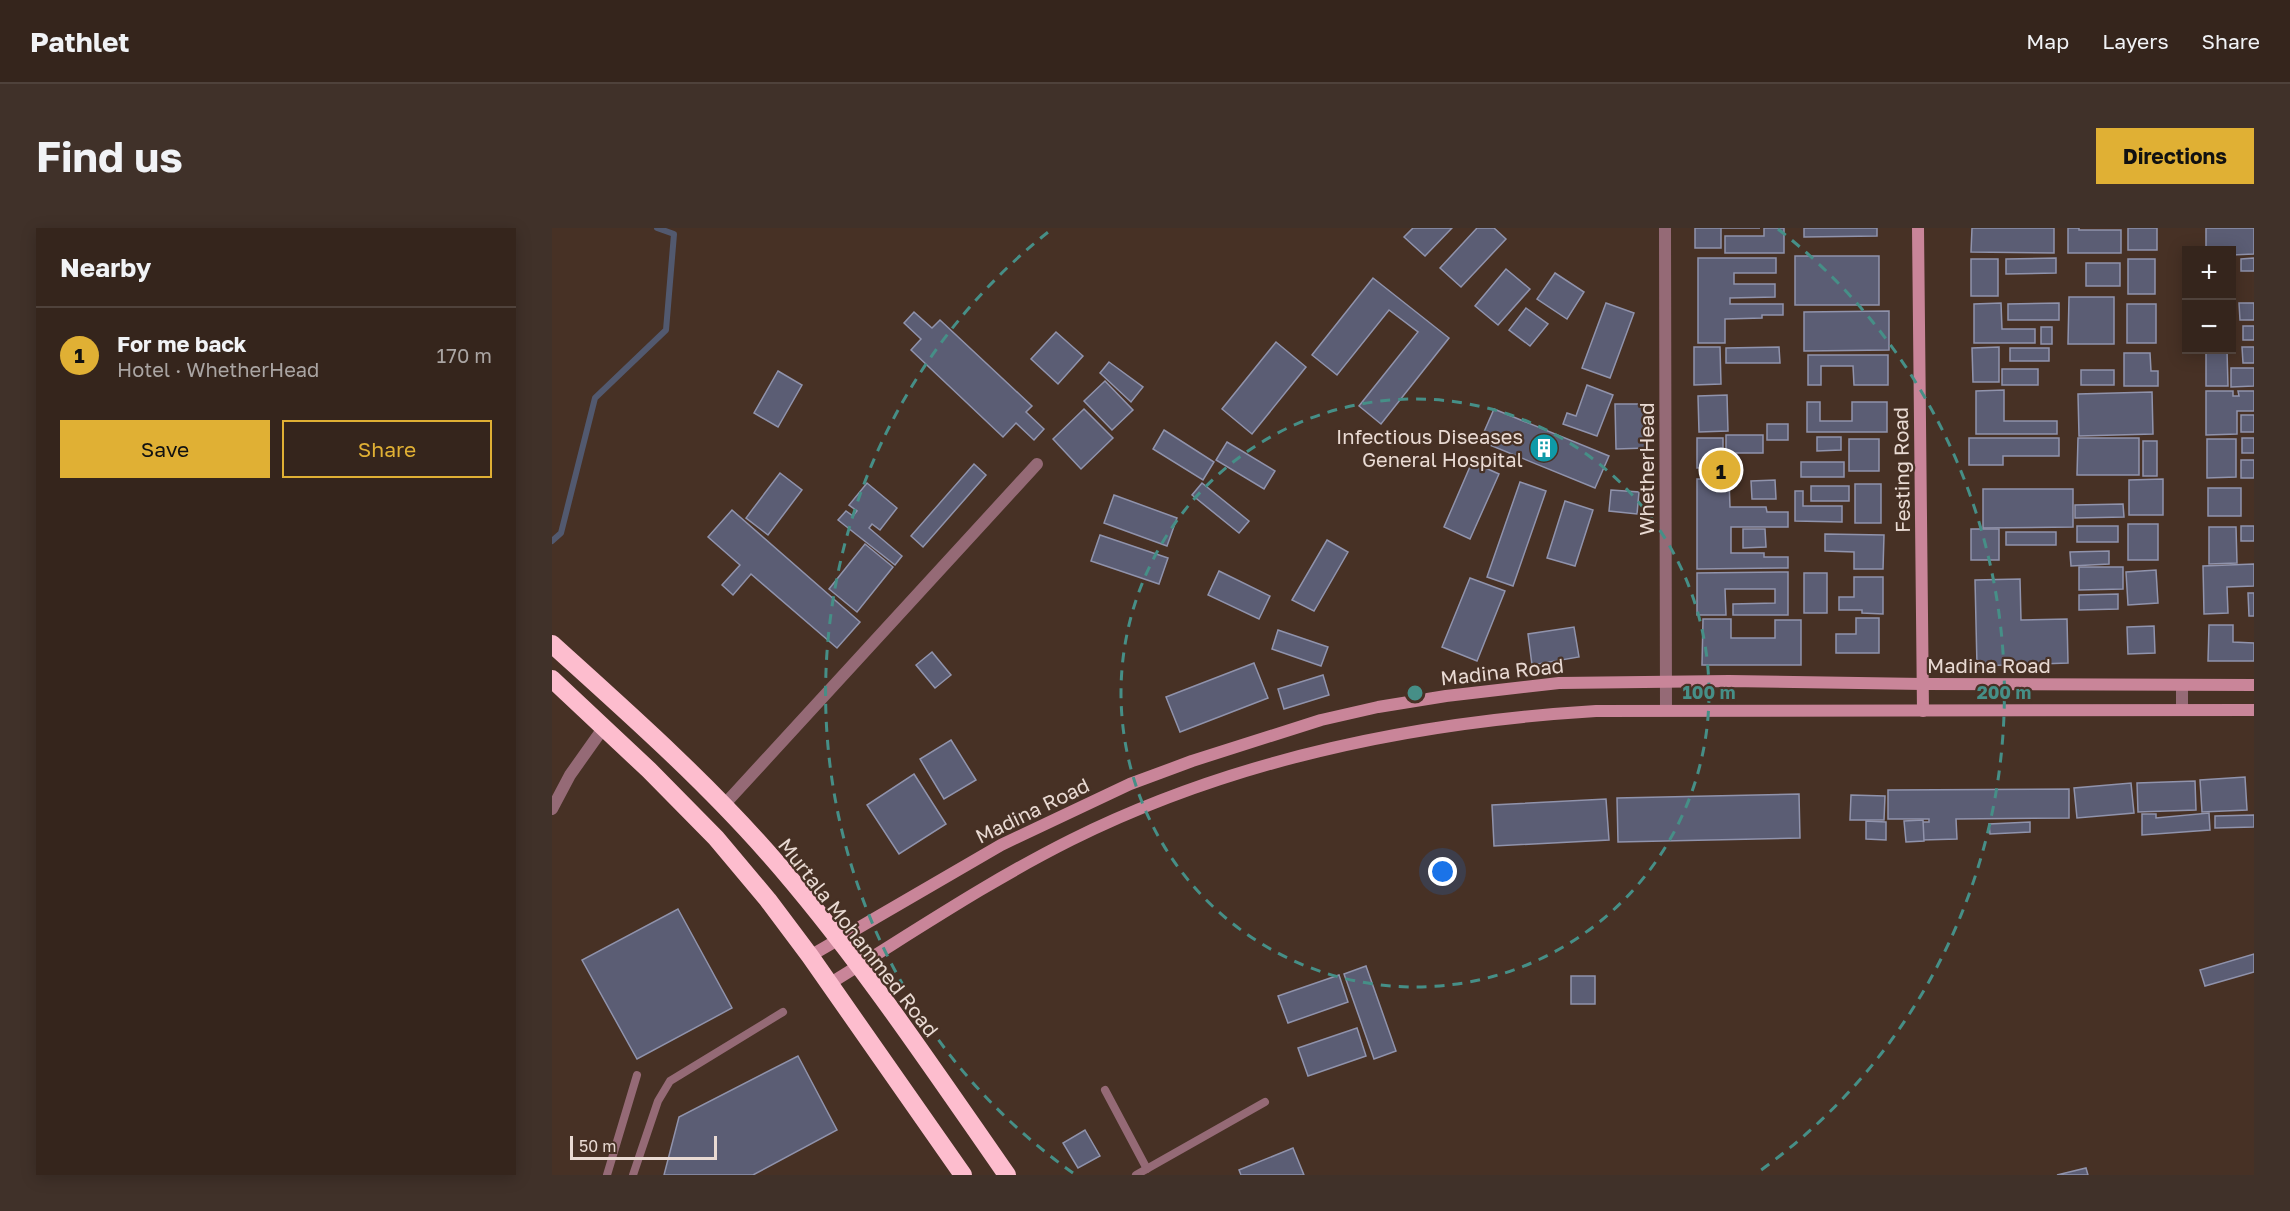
<!DOCTYPE html>
<html lang="en">
<head>
<meta charset="utf-8">
<style>
	:root { --surface:#35251c; --page:#403129; --text:#f1f3f6; --muted:#aaa5a3; --line:#4f423b; --accent:#e0b034 }
	body { margin:0; font-family:"Golos Text",sans-serif; background:var(--page); color:var(--text) }
	.controls { position:absolute; right:18px; top:18px; display:grid; overflow:hidden; border-radius:0px; box-shadow:0 3px 15px #0003 }
	.controls button { width:54px; height:54px; display:grid; place-items:center; padding:0; border:0; border-bottom:2px solid var(--line); background:var(--surface); color:var(--text); font:30px sans-serif }
	.scale { position:absolute; left:18px; bottom:15px; width:147px; box-sizing:border-box; padding-left:6px; border:3px solid #e9dad3; border-top:0; font-size:16px; line-height:21px; white-space:nowrap; color:#e9dad3; -webkit-text-stroke:4px #473125; paint-order:stroke }
	.you { position:absolute; left:891px; top:644px; width:21px; height:21px; margin:-15px; border:4px solid #fff; border-radius:50%; background:#1a73e8; box-shadow:0 0 0 9px #1a73e833 }
	.badge { display:grid; place-items:center; width:39px; height:39px; border-radius:50%; background:var(--accent); color:#111; font-size:20px; font-weight:700 }
	.pin { position:absolute; translate:-50% -50%; border:3px solid #fff; box-shadow:0 2px 6px #0006 }
	.list { margin:0; padding:0; list-style:none }
	h2 { display:flex; justify-content:space-between; align-items:center; height:78px; margin:0; padding:0 24px; font-size:26px }
	h2 small { font-size:20px; font-weight:400; color:var(--muted) }
	.list li { display:grid; grid-template-columns:39px 1fr auto; gap:18px; align-items:center; box-sizing:border-box; height:96px; padding:0 24px; border-top:2px solid var(--line) }
	.list b { display:block; font-size:22px; white-space:nowrap }
	.list p { margin:0; font-size:20px; white-space:nowrap; color:var(--muted) }
	.list em { font-size:20px; font-style:normal; color:var(--muted) }
	.actions { display:flex; gap:12px; padding:18px 24px }
	.actions a { flex:1; padding:14px 0; border:2px solid var(--accent); border-radius:0px; text-align:center; font-size:21px; color:var(--accent) }
	.actions .main { background:var(--accent); color:#111 }
	.map { position:relative; flex:none; width:1702px; height:947px; overflow:hidden; border-radius:0px }
	header { display:flex; align-items:center; gap:36px; box-sizing:border-box; height:84px; padding:0 30px; background:var(--surface); border-bottom:2px solid var(--line) }
	header strong { font-size:28px }
	nav { display:flex; gap:33px; margin-inline-start:auto; font-size:21px }
	.intro { display:flex; align-items:center; justify-content:space-between; box-sizing:border-box; height:144px; padding:0 36px }
	h1 { margin:0; font-size:42px }
	.button { padding:15px 27px; border-radius:0px; background:var(--accent); color:#111; font-size:21px; font-weight:700 }
	main { display:flex; gap:36px; padding:0 36px }
	aside { flex:1; background:var(--surface); border-radius:0px; box-shadow:0 3px 15px #0003 }
	.map>svg:first-child { display:block }
	.lines { fill:none; stroke-linecap:round; stroke-linejoin:round }
	.stream { stroke:#52596f; stroke-width:6 }
	.building { fill:#5b5d74; stroke:#9093ac; stroke-width:1.5 }
	.lane { stroke:#956a76; stroke-width:8 }
	.street { stroke:#956a76; stroke-width:12 }
	.secondary { stroke:#c98599; stroke-width:12 }
	.highway { stroke:#fdbdce; stroke-width:18 }
	.ring { fill:none; stroke:#468f87; stroke-width:3; stroke-dasharray:10 8 }
	.labels { text-anchor:middle; dominant-baseline:central; stroke-width:4.5; stroke-linejoin:round; paint-order:stroke }
	.poi-label { font-size:20px; fill:#e9dad3; stroke:#473125; text-anchor:end }
	.street-label { font-size:20px; fill:#e9dad3; stroke:#473125 }
	.centre { fill:#468f87; stroke:#473125; stroke-width:3 }
	.ring-label { font-size:18px; text-anchor:middle; font-weight:bold; fill:#468f87; stroke:#473125; stroke-width:4.5; stroke-linejoin:round; paint-order:stroke }
</style>
</head>
<body>
<header>
<strong>Pathlet</strong>
<nav><a>Map</a><a>Layers</a><a>Share</a></nav>
</header>
<div class="intro"><h1>Find us</h1><a class="button">Directions</a></div>
<main>
<aside>
<h2>Nearby<small></small></h2>
<ul class="list">
<li><span class="badge">1</span><div><b>For me back</b><p>Hotel · WhetherHead</p></div><em>170 m</em></li>
</ul>
<div class="actions"><a class="main">Save</a><a>Share</a></div>
</aside>
<div class="map">
<svg width="1702" height="947" viewBox="0 0 1702 947">
	<rect width="100%" height="100%" fill="#473125"/>
	<g class="lines">
		<polyline class="stream" points="0,313 9,305 43,170 114,102 122,6 105,0"/>
	</g>
	<g class="building">
		<polygon points="861,0 900,0 873,28 852,9"/>
		<polygon points="925,0 942,0 954,11 909,59 888,40"/>
		<polygon points="1143,0 1208,0 1169,0 1169,20 1143,20"/>
		<polygon points="1212,0 1232,0 1232,25 1173,25 1173,8 1212,8"/>
		<polygon points="1252,0 1325,0 1325,8 1252,9"/>
		<polygon points="1420,0 1502,0 1502,25 1419,24"/>
		<polygon points="1516,0 1527,0 1527,2 1569,2 1569,25 1516,25"/>
		<rect x="1576" y="0" width="29" height="22"/>
		<polygon points="1654,0 1702,0 1702,26 1680,27 1680,22 1654,22"/>
		<rect x="1243" y="28" width="84" height="49"/>
		<polygon points="1146,30 1224,30 1224,45 1182,45 1182,56 1223,56 1223,69 1178,70 1178,76 1231,76 1231,87 1210,87 1210,90 1173,91 1173,115 1146,115"/>
		<polygon points="1504,30 1504,45 1454,46 1454,31"/>
		<polygon points="1702,30 1702,43 1689,43 1689,31"/>
		<rect x="1419" y="31" width="27" height="37"/>
		<rect x="1576" y="31" width="27" height="35"/>
		<rect x="1534" y="35" width="34" height="23"/>
		<polygon points="954,41 978,61 946,97 923,78"/>
		<polygon points="1003,45 1032,64 1015,91 985,71"/>
		<polygon points="821,50 897,110 829,196 807,178 866,104 837,82 785,147 760,127"/>
		<polygon points="1517,69 1562,69 1562,116 1516,116"/>
		<polygon points="1054,75 1082,85 1058,150 1030,140"/>
		<polygon points="1449,75 1450,101 1483,101 1483,115 1422,115 1422,76"/>
		<polygon points="1507,75 1507,92 1456,92 1456,76"/>
		<polygon points="1687,75 1702,75 1702,92 1688,92"/>
		<rect x="1575" y="76" width="29" height="39"/>
		<polygon points="974,80 996,96 978,118 957,102"/>
		<polygon points="1337,83 1337,122 1252,123 1252,84"/>
		<polygon points="362,84 380,100 388,92 480,178 474,184 492,201 482,212 464,195 451,209 359,122 369,111 352,95"/>
		<rect x="1691" y="98" width="11" height="14"/>
		<rect x="1489" y="99" width="11" height="17"/>
		<polygon points="504,104 531,128 506,156 479,131"/>
		<polygon points="724,114 754,139 700,206 670,181"/>
		<polygon points="1142,119 1168,119 1169,156 1142,157"/>
		<polygon points="1227,119 1228,135 1174,135 1174,120"/>
		<polygon points="1447,119 1447,154 1421,154 1420,120"/>
		<polygon points="1690,119 1702,119 1702,135 1691,135"/>
		<rect x="1458" y="120" width="39" height="13"/>
		<polygon points="1654,122 1675,122 1676,158 1654,158"/>
		<polygon points="1572,125 1598,125 1599,143 1606,143 1606,158 1572,158"/>
		<polygon points="1256,127 1336,127 1336,157 1302,157 1301,138 1269,138 1269,157 1256,157"/>
		<polygon points="557,134 591,159 579,174 548,145"/>
		<polygon points="1679,140 1702,140 1702,158 1679,159"/>
		<rect x="1450" y="141" width="36" height="16"/>
		<rect x="1529" y="142" width="33" height="15"/>
		<polygon points="226,143 250,157 226,199 202,185"/>
		<polygon points="553,153 581,182 560,202 532,173"/>
		<polygon points="1035,157 1061,167 1045,208 1011,196 1015,185 1024,188"/>
		<polygon points="1452,162 1452,193 1505,193 1505,206 1424,206 1424,163"/>
		<polygon points="1654,163 1681,163 1681,168 1687,168 1686,163 1702,163 1702,183 1685,183 1685,206 1654,207"/>
		<polygon points="1600,164 1601,206 1527,208 1526,166"/>
		<polygon points="1175,167 1176,203 1147,204 1146,168"/>
		<polygon points="1255,174 1268,174 1268,193 1300,193 1300,174 1335,174 1335,204 1255,204"/>
		<polygon points="1063,176 1094,176 1095,220 1064,221"/>
		<polygon points="532,181 561,210 529,241 501,211"/>
		<polygon points="942,181 1057,228 1043,260 928,213"/>
		<rect x="1689" y="187" width="13" height="17"/>
		<rect x="1215" y="196" width="21" height="16"/>
		<polygon points="612,202 662,234 651,252 601,221"/>
		<rect x="1174" y="207" width="37" height="18"/>
		<polygon points="1265,209 1289,209 1289,222 1265,223"/>
		<polygon points="1145,210 1171,210 1171,239 1145,240"/>
		<polygon points="1417,210 1507,210 1507,228 1451,228 1451,237 1417,237"/>
		<polygon points="1526,210 1587,210 1587,247 1525,247"/>
		<rect x="1690" y="210" width="12" height="15"/>
		<rect x="1297" y="211" width="30" height="32"/>
		<polygon points="1655,211 1684,211 1684,249 1655,250"/>
		<rect x="1591" y="213" width="14" height="35"/>
		<polygon points="675,214 723,243 712,261 664,232"/>
		<rect x="1689" y="232" width="13" height="18"/>
		<polygon points="920,234 947,246 918,311 892,299"/>
		<rect x="1249" y="234" width="43" height="15"/>
		<polygon points="422,236 434,247 371,319 359,308"/>
		<polygon points="228,245 250,262 216,307 194,290"/>
		<polygon points="1145,251 1177,251 1178,279 1214,279 1215,284 1236,284 1236,299 1179,299 1179,325 1212,325 1212,329 1236,329 1236,340 1145,341"/>
		<polygon points="1611,251 1611,287 1577,287 1577,252"/>
		<polygon points="1223,252 1224,271 1200,271 1199,253"/>
		<polygon points="968,254 994,263 961,358 935,349"/>
		<polygon points="315,255 345,280 328,302 320,296 317,300 350,328 343,337 286,292 294,283 301,288 305,283 297,277"/>
		<polygon points="650,255 697,293 687,305 640,267"/>
		<rect x="1303" y="256" width="26" height="39"/>
		<rect x="1259" y="258" width="38" height="15"/>
		<rect x="1656" y="260" width="33" height="28"/>
		<polygon points="1431,261 1521,261 1521,299 1431,300"/>
		<polygon points="1059,262 1087,264 1085,286 1057,283"/>
		<polygon points="1243,263 1251,263 1251,278 1290,278 1290,294 1243,293"/>
		<polygon points="562,267 625,290 615,318 552,295"/>
		<polygon points="1013,273 1041,282 1023,338 995,330"/>
		<polygon points="1571,276 1572,289 1523,290 1523,277"/>
		<polygon points="180,282 308,394 285,420 199,346 181,367 170,357 188,337 156,309"/>
		<rect x="1576" y="296" width="30" height="36"/>
		<rect x="1525" y="298" width="41" height="16"/>
		<rect x="1689" y="298" width="13" height="15"/>
		<polygon points="1657,299 1684,299 1685,335 1657,336"/>
		<polygon points="1191,301 1213,301 1214,319 1191,320"/>
		<rect x="1419" y="301" width="28" height="31"/>
		<rect x="1454" y="304" width="50" height="13"/>
		<polygon points="1273,306 1332,307 1331,341 1302,341 1302,324 1273,323"/>
		<polygon points="548,307 616,330 607,356 539,333"/>
		<polygon points="775,312 796,324 762,383 740,372"/>
		<polygon points="313,316 341,339 305,384 277,361"/>
		<polygon points="1557,323 1557,336 1519,338 1518,324"/>
		<polygon points="1702,336 1702,358 1675,359 1676,385 1652,386 1651,338"/>
		<polygon points="1527,339 1571,339 1571,361 1527,362"/>
		<polygon points="1604,342 1606,375 1576,377 1574,344"/>
		<polygon points="667,343 718,368 707,391 656,367"/>
		<polygon points="1236,344 1236,387 1181,387 1181,376 1223,375 1223,361 1173,361 1174,387 1145,387 1145,345"/>
		<rect x="1252" y="345" width="23" height="40"/>
		<polygon points="1302,349 1331,349 1331,386 1310,385 1310,382 1287,382 1287,369 1302,369"/>
		<polygon points="918,350 953,363 925,433 890,419"/>
		<polygon points="1468,351 1469,392 1515,391 1516,435 1425,438 1423,352"/>
		<polygon points="1696,365 1702,365 1702,388 1697,388"/>
		<polygon points="1566,366 1566,381 1527,382 1527,367"/>
		<polygon points="1304,390 1327,390 1327,425 1284,425 1284,406 1304,406"/>
		<polygon points="1151,391 1179,391 1179,410 1223,410 1223,392 1249,392 1249,437 1150,437"/>
		<polygon points="1657,397 1681,397 1681,414 1702,415 1702,433 1656,433"/>
		<polygon points="1602,398 1603,425 1576,426 1575,399"/>
		<polygon points="1022,399 1027,429 980,437 976,406"/>
		<polygon points="726,402 776,419 769,438 720,421"/>
		<polygon points="380,424 399,447 383,460 364,437"/>
		<polygon points="702,435 716,470 628,504 614,469"/>
		<polygon points="771,447 777,467 732,481 726,461"/>
		<polygon points="399,512 424,552 392,571 368,531"/>
		<polygon points="362,546 394,596 347,626 315,577"/>
		<polygon points="1693,549 1695,582 1650,584 1648,552"/>
		<polygon points="1643,553 1644,582 1586,584 1585,555"/>
		<polygon points="1579,555 1582,585 1525,590 1522,560"/>
		<polygon points="1517,561 1517,590 1404,591 1405,611 1370,612 1369,594 1377,594 1377,591 1336,591 1336,562"/>
		<polygon points="1247,566 1248,610 1066,614 1065,570"/>
		<polygon points="1299,567 1333,568 1332,592 1298,592"/>
		<polygon points="1054,571 1057,612 942,618 940,577"/>
		<polygon points="1657,585 1658,602 1590,607 1590,586 1604,586 1604,590"/>
		<polygon points="1702,587 1702,599 1663,600 1663,588"/>
		<polygon points="1371,592 1372,613 1354,614 1352,593"/>
		<polygon points="1314,593 1334,594 1334,612 1314,611"/>
		<polygon points="1478,594 1478,604 1438,606 1437,596"/>
		<polygon points="126,681 180,780 85,831 30,732"/>
		<polygon points="1702,726 1702,744 1653,758 1648,742"/>
		<polygon points="814,738 844,823 822,831 792,746"/>
		<polygon points="787,747 796,774 736,795 726,768"/>
		<rect x="1019" y="748" width="24" height="28"/>
		<polygon points="805,800 814,828 756,848 746,820"/>
		<polygon points="246,828 285,902 201,947 112,947 127,889"/>
		<polygon points="533,902 548,928 526,940 511,915"/>
		<polygon points="741,920 752,947 689,947 687,942"/>
		<polygon points="1534,940 1536,947 1505,947"/>
	</g>
	<g class="lines">
		<g class="lane">
			<polyline points="553,862 595,941"/>
			<polyline points="55,947 85,847"/>
			<polyline points="81,947 106,873 118,853 231,784"/>
			<polyline points="584,947 713,874"/>
		</g>
		<g class="street">
			<polyline points="1113,0 1114,481"/>
			<polyline points="1630,457 1630,482"/>
			<polyline points="171,578 485,236"/>
			<polyline points="0,581 18,547 52,499"/>
		</g>
		<g class="secondary">
			<polyline points="1366,0 1371,483"/>
			<polyline points="258,728 449,617 578,556 640,533 769,492 826,479 894,468 1007,455 1177,453 1371,456 1702,457"/>
			<path d="M 277,756 C 357,707 435,654 519,612 C 682,531 864,494 1044,483 L 1702,482"/>
		</g>
		<g class="highway">
			<path d="M 0,416 C 74,483 150,550 216,625 C 304,725 379,838 455,947"/>
			<polyline points="0,451 97,542 164,610 216,672 258,728 411,947"/>
		</g>
	</g>
	<g class="ring">
		<circle cx="863" cy="465" r="294"/>
		<path d="M521 945A589 589 0 0 1 500 1M1226 1A589 589 0 0 1 1205 945"/>
	</g>
	<defs>
		<g id="building-disc" transform="scale(1.5)"><circle r="9.5" fill="#0f9aa8" stroke="#473125"/><path d="M-4-6H4V6H1V3H-1V6H-4ZM-2.5-4.3h1.7v1.8h-1.7ZM.8-4.3h1.7v1.8H.8ZM-2.5-1h1.7V.8h-1.7ZM.8-1h1.7V.8H.8Z" fill="#fff"/></g>
	</defs>
	<g fill-rule="evenodd">
		<use href="#building-disc" x="992" y="220"/>
	</g>
	<g class="labels">
		<g class="poi-label">
			<text x="971" y="208">Infectious Diseases<tspan x="971" dy="23">General Hospital</tspan></text>
		</g>
		<g class="street-label">
			<text transform="translate(1094 241) rotate(-90)">WhetherHead</text>
			<text transform="translate(1349 242) rotate(-91)">Festing Road</text>
			<text x="1437" y="437">Madina Road</text>
			<text transform="translate(950 443) rotate(-6)">Madina Road</text>
			<text transform="translate(480 582) rotate(-26)">Madina Road</text>
			<text transform="translate(307 709) rotate(52)">Murtala Mohammed Road</text>
		</g>
	</g>
	<circle cx="863" cy="465" r="9" class="centre"/>
	<g class="ring-label">
		<text x="1157" y="471">100 m</text>
		<text x="1452" y="471">200 m</text>
	</g>
</svg>
<div class="controls">
<button>+</button>
<button>−</button>
</div>
<div class="scale">50 m</div>
<div class="you"></div>
<div class="pin badge" style="left:1169px;top:242px">1</div>
</div>
</main>
</body>
</html>
